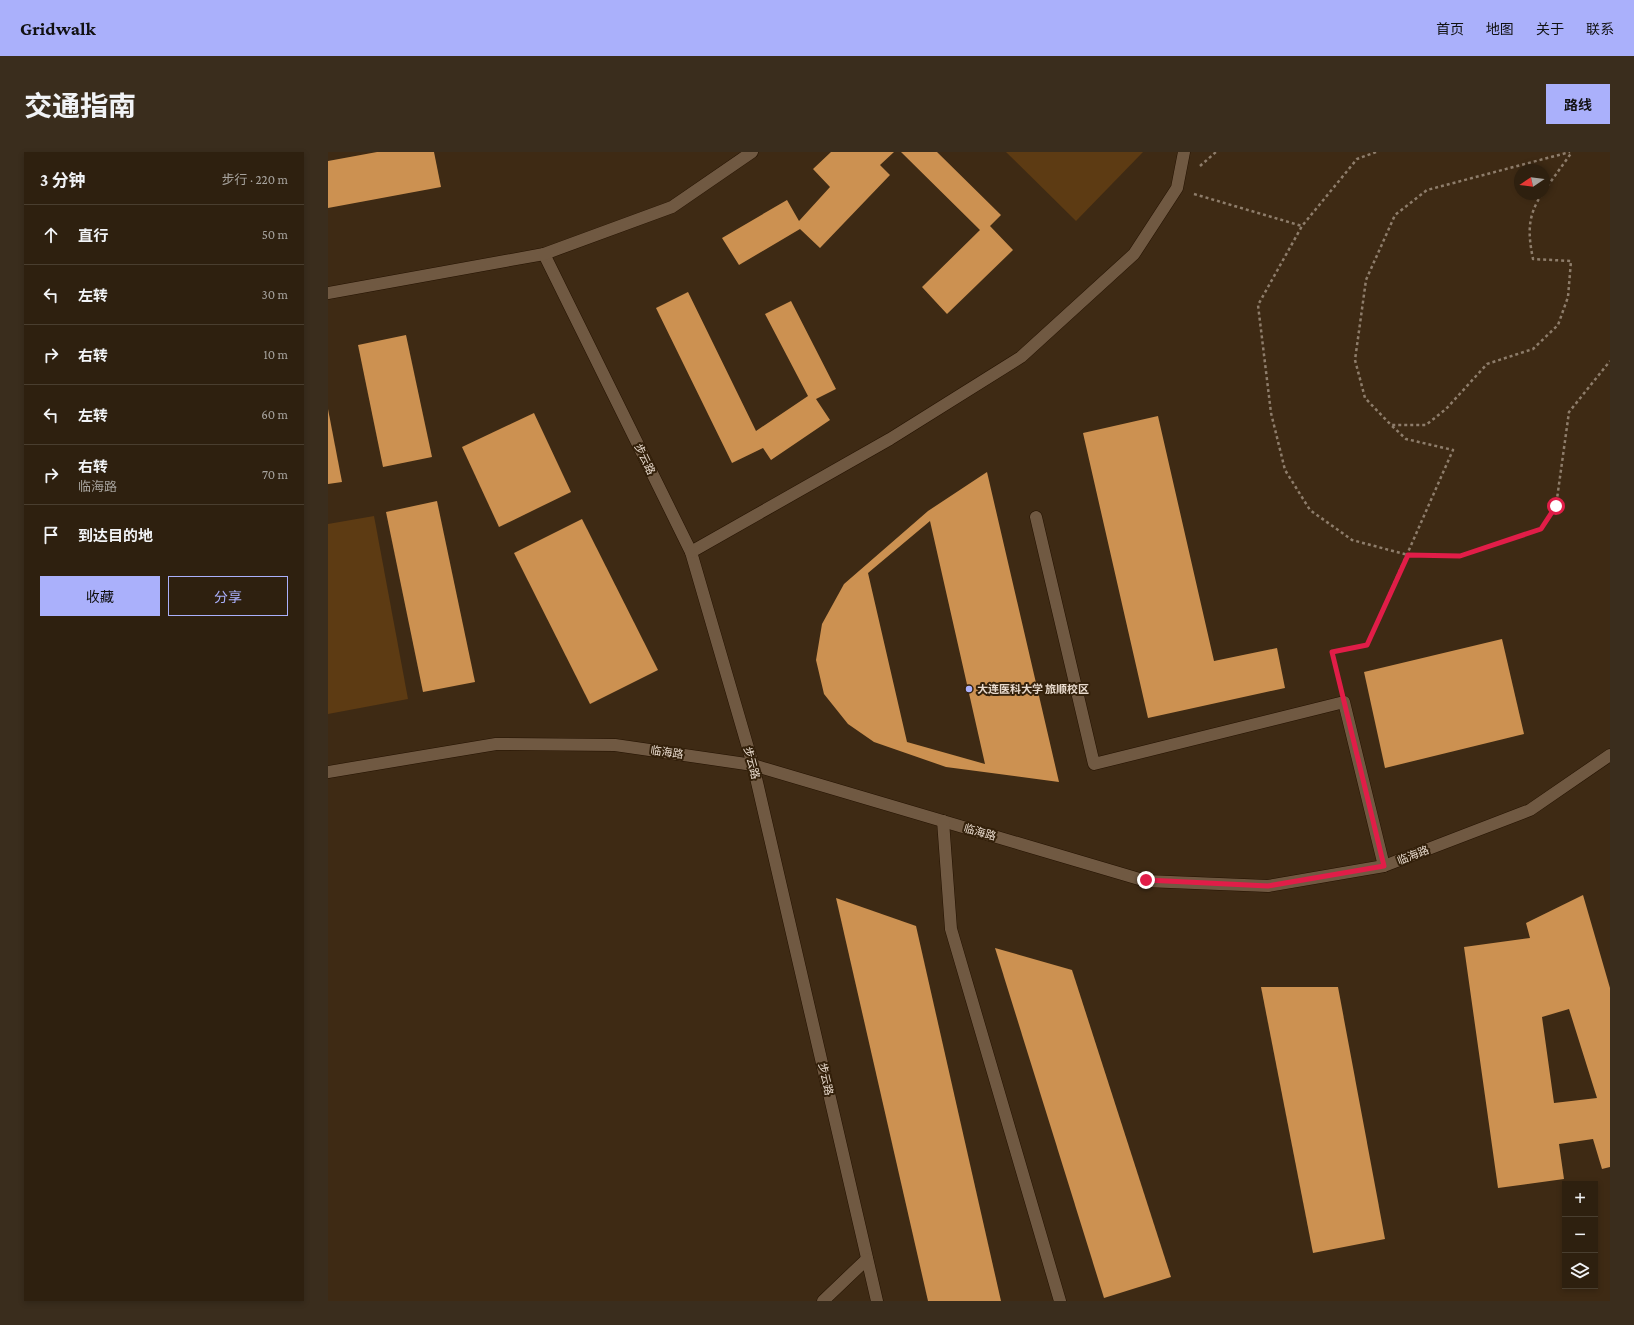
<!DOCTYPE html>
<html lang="zh">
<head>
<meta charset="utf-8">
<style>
	:root { --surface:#2e200f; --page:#3a2d1d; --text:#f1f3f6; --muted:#a7a39e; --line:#493e2f; --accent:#aab0fb }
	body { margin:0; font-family:"Crimson Pro","Noto Sans SC",serif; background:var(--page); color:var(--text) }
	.controls { position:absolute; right:12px; bottom:12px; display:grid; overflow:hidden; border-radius:0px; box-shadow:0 2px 6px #0003 }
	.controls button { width:36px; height:36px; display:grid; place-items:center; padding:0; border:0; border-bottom:1px solid var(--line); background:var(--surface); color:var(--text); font:20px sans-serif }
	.compass { position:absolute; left:1186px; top:12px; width:36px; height:36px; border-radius:50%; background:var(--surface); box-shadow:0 2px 6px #0003; rotate:257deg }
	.stop { position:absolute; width:12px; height:12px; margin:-9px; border:3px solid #e11d48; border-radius:50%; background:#fff }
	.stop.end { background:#e11d48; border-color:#fff; box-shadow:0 1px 4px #0008 }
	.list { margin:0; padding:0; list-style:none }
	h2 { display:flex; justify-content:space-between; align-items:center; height:52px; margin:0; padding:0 16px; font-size:17px }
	h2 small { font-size:13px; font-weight:400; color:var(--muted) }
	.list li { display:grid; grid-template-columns:26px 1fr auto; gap:12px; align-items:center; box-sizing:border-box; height:60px; padding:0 16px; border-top:1px solid var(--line) }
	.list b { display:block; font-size:15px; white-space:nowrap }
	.list p { margin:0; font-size:13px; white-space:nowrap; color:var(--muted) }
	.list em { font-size:13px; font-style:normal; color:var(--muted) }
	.actions { display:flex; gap:8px; padding:12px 16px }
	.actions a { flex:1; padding:9px 0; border:1px solid var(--accent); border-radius:0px; text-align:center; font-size:14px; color:var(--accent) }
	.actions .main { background:var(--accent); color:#111 }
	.icon { flex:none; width:22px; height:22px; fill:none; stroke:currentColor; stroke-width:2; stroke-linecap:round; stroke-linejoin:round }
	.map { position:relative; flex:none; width:1282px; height:1149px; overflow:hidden; border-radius:0px }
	header { display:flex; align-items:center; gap:24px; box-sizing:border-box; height:56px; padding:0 20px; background:var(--accent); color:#111 }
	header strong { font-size:19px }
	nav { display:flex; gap:22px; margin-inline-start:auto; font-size:14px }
	.intro { display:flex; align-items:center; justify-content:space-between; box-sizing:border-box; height:96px; padding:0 24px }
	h1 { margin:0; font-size:28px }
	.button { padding:10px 18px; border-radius:0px; background:var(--accent); color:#111; font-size:14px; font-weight:700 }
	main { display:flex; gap:24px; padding:0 24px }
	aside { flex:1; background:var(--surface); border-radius:0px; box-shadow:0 2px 6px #0003 }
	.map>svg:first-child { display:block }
	.green { fill:#5d3b13 }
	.building { fill:#cc9151; fill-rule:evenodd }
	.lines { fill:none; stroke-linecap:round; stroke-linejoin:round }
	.minor-casing { stroke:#241200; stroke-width:13 }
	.path { stroke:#8e7d6b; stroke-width:2.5; stroke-dasharray:3 3; stroke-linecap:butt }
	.minor { stroke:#705942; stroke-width:12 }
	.route { stroke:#e11d48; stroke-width:5 }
	.poi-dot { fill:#aab0fb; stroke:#33200a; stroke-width:1.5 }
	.labels { text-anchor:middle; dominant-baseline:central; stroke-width:4; stroke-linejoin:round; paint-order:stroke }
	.street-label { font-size:11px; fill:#e8dacd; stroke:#33200a }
	.poi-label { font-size:11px; font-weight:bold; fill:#e8dacd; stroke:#33200a; text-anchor:start }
</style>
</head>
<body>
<header>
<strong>Gridwalk</strong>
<nav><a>首页</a><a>地图</a><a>关于</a><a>联系</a></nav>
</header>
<div class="intro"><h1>交通指南</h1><a class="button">路线</a></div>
<main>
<aside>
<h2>3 分钟<small>步行 · 220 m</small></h2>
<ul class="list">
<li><svg class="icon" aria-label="ahead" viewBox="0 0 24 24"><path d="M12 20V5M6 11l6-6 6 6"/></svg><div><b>直行</b></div><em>50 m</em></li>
<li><svg class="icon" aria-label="left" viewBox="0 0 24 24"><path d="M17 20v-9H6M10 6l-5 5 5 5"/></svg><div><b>左转</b></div><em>30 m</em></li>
<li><svg class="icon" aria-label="right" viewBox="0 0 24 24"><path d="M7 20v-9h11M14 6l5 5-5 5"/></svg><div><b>右转</b></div><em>10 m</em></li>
<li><svg class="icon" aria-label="left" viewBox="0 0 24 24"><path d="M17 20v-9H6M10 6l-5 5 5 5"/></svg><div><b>左转</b></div><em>60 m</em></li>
<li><svg class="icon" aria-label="right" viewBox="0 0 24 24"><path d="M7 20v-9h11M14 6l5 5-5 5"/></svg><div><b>右转</b><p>临海路</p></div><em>70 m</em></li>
<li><svg class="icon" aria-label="arrive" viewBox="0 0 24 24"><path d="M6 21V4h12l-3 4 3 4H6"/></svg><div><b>到达目的地</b></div></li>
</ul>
<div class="actions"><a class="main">收藏</a><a>分享</a></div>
</aside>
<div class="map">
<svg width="1282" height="1149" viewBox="0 0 1282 1149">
	<rect width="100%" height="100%" fill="#3e2a14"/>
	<g class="green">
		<polygon points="678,0 815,0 748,69"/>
		<polygon points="46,364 80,547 0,562 0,372"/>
	</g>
	<g class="building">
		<polygon points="49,0 106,0 113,35 0,56 0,9"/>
		<polygon points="503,0 566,0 552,13 562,23 492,96 472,77 411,113 394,86 459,48 471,69 502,35 485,17"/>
		<polygon points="573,0 609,0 673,63 662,74 685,98 619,162 594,135 652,78"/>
		<polygon points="360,140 428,279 480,244 437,162 463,149 508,237 488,247 502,268 443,308 435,296 404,311 328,156"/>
		<polygon points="78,183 104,305 55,315 30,193"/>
		<polygon points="0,257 14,330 0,332"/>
		<polygon points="206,261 243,340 171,375 134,295"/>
		<polygon points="830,264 886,509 949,496 957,536 820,566 755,281"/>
		<path d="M 659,320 L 731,630 L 618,615 L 546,590 L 520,572 L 496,542 L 488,508 L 494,472 L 516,432 L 600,359 ZM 602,369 L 657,612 L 579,590 L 540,421 Z"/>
		<polygon points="109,349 147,530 95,540 58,360"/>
		<polygon points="254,367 330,518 262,552 186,401"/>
		<polygon points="1174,487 1196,582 1057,616 1036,520"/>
		<path d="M 1255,743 L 1282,836 L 1282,1015 L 1274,1017 L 1265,987 L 1231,992 L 1236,1027 L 1170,1036 L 1136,795 L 1202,786 L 1198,771 ZM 1241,857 L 1269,946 L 1226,951 L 1214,865 Z"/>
		<polygon points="508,746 588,774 673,1149 600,1149"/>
		<polygon points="667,796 744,818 843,1125 776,1146"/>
		<polygon points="933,835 1010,835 1057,1087 985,1101"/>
	</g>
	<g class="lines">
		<g class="minor-casing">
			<g id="minor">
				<polyline points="216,102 363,400 425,613 549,1149"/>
				<polyline points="0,141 216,102 344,55 424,0"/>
				<polyline points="708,365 766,612 1016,550 1056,714"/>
				<polyline points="363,400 562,287 693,205 806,102 849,36 856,0"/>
				<polyline points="0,620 168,592 287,593 425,613 818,729 940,734 1056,714 1202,658 1282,603"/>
				<polyline points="615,669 623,777 732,1149"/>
				<polyline points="495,1149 539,1107"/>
			</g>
		</g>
		<g class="path">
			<polyline points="1048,0 1029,7 974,74 930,153 943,261 957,318 982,358 1024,388 1080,403 1132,404 1213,377 1228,354 1241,260 1282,209"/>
			<polyline points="872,14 888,0"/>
			<polyline points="1216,39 1244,0"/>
			<polyline points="866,42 974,74"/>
			<path d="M 1214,42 C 1199,64 1200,82 1205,107 L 1243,109 L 1240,145 L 1230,173 L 1205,197 L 1159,212 L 1118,257 L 1098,273 L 1063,273 L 1037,246 L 1027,208 L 1038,128 L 1067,63 L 1099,38 L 1242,0"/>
			<polyline points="1012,534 1004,500 1039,493 1125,298 1078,287 1064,274"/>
		</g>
		<use href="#minor" class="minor"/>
	</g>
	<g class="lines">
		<polyline class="route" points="818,728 940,734 1056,714 1004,500 1039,493 1080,403 1132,404 1213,377 1228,354"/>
	</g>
	<circle class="poi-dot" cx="641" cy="537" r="4"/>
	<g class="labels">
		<g class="street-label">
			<text transform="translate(317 307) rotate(64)">步云路</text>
			<text transform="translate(339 600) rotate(8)">临海路</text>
			<text transform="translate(424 611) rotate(75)">步云路</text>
			<text transform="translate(652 680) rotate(16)">临海路</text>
			<text transform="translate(1085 703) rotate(-21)">临海路</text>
			<text transform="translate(498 927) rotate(77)">步云路</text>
		</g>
		<g class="poi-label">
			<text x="649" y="537">大连医科大学 旅顺校区</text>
		</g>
	</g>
</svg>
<div class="controls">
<button>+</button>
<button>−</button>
<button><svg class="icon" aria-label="layers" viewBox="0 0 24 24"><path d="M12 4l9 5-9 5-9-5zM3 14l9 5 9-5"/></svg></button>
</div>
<svg class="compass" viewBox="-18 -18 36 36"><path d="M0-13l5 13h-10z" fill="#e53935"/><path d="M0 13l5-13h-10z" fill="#a7a39e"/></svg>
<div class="stop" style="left:1228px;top:354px"></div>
<div class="stop end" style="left:818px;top:728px"></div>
</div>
</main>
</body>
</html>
